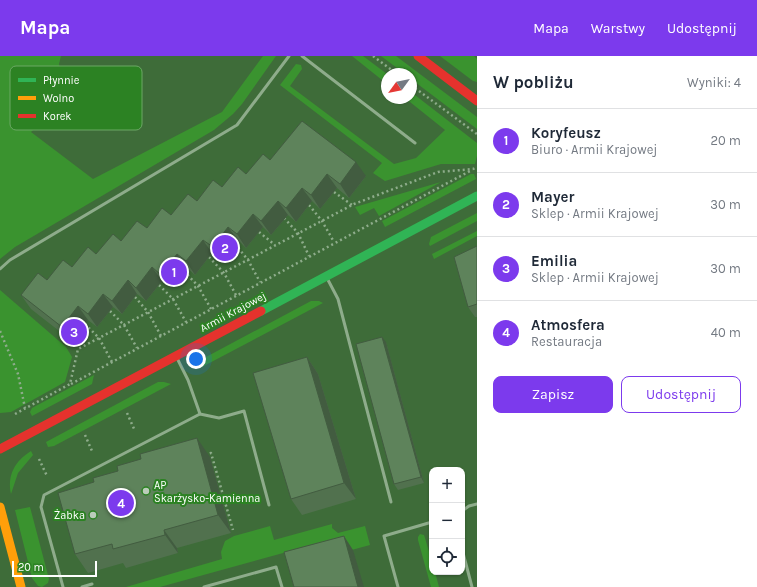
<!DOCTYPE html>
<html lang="pl">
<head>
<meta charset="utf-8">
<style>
	:root { --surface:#fff; --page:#f6f6f7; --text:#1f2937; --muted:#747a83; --line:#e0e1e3; --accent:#7c3aed }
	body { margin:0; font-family:Karla,sans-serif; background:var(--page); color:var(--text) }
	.controls { position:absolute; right:12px; bottom:12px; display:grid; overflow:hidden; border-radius:8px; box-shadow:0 1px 3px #0004 }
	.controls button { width:36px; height:36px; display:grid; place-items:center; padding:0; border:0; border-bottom:1px solid var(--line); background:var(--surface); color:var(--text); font:20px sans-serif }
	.compass { position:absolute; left:381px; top:12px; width:36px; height:36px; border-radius:50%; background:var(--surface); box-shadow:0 1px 3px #0004; rotate:237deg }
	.scale { position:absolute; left:12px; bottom:10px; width:85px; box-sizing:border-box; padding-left:4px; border:2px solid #fff; border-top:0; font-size:11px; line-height:14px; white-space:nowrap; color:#fff; -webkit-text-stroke:3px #2c8223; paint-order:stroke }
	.you { position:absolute; left:196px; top:303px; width:14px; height:14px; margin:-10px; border:3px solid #fff; border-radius:50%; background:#1a73e8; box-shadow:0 0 0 6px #1a73e833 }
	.badge { display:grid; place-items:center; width:26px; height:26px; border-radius:50%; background:var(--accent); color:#fff; font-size:13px; font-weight:700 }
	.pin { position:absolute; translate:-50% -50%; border:2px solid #fff; box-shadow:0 1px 4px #0006 }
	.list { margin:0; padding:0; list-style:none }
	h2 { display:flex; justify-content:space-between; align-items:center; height:52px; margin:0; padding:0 16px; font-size:17px }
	h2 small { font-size:13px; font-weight:400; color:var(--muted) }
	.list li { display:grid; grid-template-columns:26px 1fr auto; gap:12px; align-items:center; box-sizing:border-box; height:64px; padding:0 16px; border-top:1px solid var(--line) }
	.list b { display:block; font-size:15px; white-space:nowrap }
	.list p { margin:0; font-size:13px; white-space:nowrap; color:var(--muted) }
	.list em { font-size:13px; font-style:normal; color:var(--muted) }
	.actions { display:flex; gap:8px; padding:12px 16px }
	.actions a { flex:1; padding:9px 0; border:1px solid var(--accent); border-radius:8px; text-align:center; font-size:14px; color:var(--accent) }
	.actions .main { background:var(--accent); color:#fff }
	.icon { flex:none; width:22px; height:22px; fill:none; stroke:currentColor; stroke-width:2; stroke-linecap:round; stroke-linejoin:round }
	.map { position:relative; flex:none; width:477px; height:531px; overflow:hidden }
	header { display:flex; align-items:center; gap:24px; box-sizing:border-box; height:56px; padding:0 20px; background:var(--accent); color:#fff }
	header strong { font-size:19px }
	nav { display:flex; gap:22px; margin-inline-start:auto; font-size:14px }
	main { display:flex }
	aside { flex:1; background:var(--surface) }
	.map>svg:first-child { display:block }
	.green { fill:#3a932f }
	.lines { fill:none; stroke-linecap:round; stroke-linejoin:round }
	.path { stroke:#8eac8b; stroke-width:2.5; stroke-dasharray:2 3; stroke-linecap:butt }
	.lane { stroke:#8eac8b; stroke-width:3 }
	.fast { stroke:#30b455; stroke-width:9 }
	.slow { stroke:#ff9f0a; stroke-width:9 }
	.jam { stroke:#e5322d; stroke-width:9 }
	.wall { fill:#51714e }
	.shaded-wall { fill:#425c40 }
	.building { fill:#5e835b; stroke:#425c40 }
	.poi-dot { fill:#bbccba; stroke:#2c8223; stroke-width:1.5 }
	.labels { text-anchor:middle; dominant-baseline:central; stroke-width:4; stroke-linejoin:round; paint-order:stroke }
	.street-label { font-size:11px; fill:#fff; stroke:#2c8223 }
	.poi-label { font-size:11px; fill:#fff; stroke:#2c8223; text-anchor:start }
	.key { fill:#2c8223; stroke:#6ba865; stroke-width:1 }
	.key-label { font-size:11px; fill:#fff }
</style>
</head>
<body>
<header>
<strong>Mapa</strong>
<nav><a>Mapa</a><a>Warstwy</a><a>Udostępnij</a></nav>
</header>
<main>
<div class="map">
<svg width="477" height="531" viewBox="0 0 477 531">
	<rect width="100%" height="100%" fill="#3e6c39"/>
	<g class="green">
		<polygon points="0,0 61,0 59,8 65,31 57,47 45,63 31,76 93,123 222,56 263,0 276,0 242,48 233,58 214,74 15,191 0,203"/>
		<polygon points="352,0 363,0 387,18 387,28"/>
		<polygon points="381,0 396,0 477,61 477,73 411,23 411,18 405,18"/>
		<polygon points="440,0 474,0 477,3 477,26 473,25"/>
		<polygon points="296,8 301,9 302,13 290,30 394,108 416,102 445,74 405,42 411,42 411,36 477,87 477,100 475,108 441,108 385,125 373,117 382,107 280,29"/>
		<polygon points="471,118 474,118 476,123 385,171 382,165"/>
		<polygon points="441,126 379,160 374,152 360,159 355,151"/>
		<polygon points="477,157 477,165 430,190 429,188 431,181"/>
		<polygon points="477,175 477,180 434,203 432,198"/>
		<polygon points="0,234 66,291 72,301 65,326 11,356 0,357"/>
		<polygon points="311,245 319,245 323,247 200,312 206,301"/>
		<polygon points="94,319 92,328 32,360 30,356 32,352"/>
		<polygon points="158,326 164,326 171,328 54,390 48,391 46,386"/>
		<path d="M 31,395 L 33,399 L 18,417 L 11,438 C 7,419 15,405 31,395 Z"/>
		<polygon points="30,451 49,523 48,527 42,531 38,530 32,522 15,454"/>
		<polygon points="332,468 332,472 338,477 365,470 370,489 322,502 316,488 160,531 126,531 222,503 221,496 225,485 234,480 270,470 274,484"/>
		<polygon points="420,478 424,479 425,482 432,506 432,516 435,516 439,531 431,531 418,484 418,481"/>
	</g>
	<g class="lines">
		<g class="path">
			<polyline points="373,0 397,18"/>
			<polyline points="411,29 477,78"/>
			<polyline points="334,136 352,149"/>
			<polyline points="309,149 322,165 334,186"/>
			<polyline points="284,162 298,177 309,200"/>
			<polyline points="259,176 275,189"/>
			<polyline points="235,188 248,204 260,226"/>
			<polyline points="209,201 224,217 236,239"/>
			<polyline points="184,215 198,230 211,253"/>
			<polyline points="159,229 173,243 186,266"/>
			<polyline points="135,241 148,256 161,280"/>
			<polyline points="110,255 124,269 137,292"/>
			<polyline points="85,268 99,282 112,306"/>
			<polyline points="0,275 18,318 25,352"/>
			<polyline points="71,328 470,115"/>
			<polyline points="127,357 135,375"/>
			<polyline points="15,358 70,328 78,293 354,148 438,116 473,113 477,111"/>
			<polyline points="85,379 92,395"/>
			<polyline points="205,399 211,397 233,474"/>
			<polyline points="39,403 47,420"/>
		</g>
		<g class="lane">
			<polyline points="302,0 415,87"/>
			<polyline points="0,213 10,204 237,69 289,0"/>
			<polyline points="327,222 338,243 391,446"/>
			<polyline points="200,358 219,362 244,355 269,449"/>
			<polyline points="462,455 469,450 477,448"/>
			<polyline points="462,493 472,531"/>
			<polyline points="63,531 41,451 44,439 200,358 188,324 177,302"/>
			<polyline points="82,531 92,528"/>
			<polyline points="204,531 276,511 282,531"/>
			<polyline points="398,531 384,480 432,466"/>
		</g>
		<polyline class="fast" points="261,255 477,140"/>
		<polyline class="slow" points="0,451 21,531"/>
		<g class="jam">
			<polyline points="418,0 477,45"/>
			<polyline points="0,393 261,255"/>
		</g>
	</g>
	<g class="wall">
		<polygon points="270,104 366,120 349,142 337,132 320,153 312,145 296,166 288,159 271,179 263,171 246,192 238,184 222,205 212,197 195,219 187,212 171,232 162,225 146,245 137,238 122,258 113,251 97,271 88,264 72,285 31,253 21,239 72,211 171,159 246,118"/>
		<polygon points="477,190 477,261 475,261 468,251"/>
		<polygon points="386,286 424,427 398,434 394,428"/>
		<polygon points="307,301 318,318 356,443 302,459 291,443"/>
		<polygon points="210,401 231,477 177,492 178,497 126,512 123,507 88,517 75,498 94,426"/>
	</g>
	<g class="shaded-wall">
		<polygon points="356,106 366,120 349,142 340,128"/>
		<polygon points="327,118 337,132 320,153 311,139"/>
		<polygon points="302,132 312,145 296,166 286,152"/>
		<polygon points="278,145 288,159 271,179 261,165"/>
		<polygon points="253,158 263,171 246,192 237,178"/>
		<polygon points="228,171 238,184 222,205 213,191"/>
		<polygon points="203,184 212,197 195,219 186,205"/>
		<polygon points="177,198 187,212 171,232 161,219"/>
		<polygon points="152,211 162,225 146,245 136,232"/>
		<polygon points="128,224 137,238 122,258 112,245"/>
		<polygon points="103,238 113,251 97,271 88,258"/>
		<polygon points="78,250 88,264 72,285 62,271"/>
		<polygon points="382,281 386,286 424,427 421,421"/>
		<polygon points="307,301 318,318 356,443 344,427"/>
		<polygon points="197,382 210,401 231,477 218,459"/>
		<polygon points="164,474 177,492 178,497 165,479"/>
		<polygon points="344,480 353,494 364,531 358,531"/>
	</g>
	<g class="building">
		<polygon points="302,65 356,106 340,128 327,118 311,139 302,132 286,152 278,145 261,165 253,158 237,178 228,171 213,191 203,184 186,205 177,198 161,219 152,211 136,232 128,224 112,245 103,238 88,258 78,250 62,271 21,239 38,217 47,224 63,204 72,211 88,191 96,198 113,178 121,185 137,165 147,172 162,152 171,159 188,138 197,145 213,124 222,131 238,111 246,118 263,98 270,104"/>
		<polygon points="477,190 477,248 468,251 454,201"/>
		<polygon points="382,281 421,421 394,428 356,288"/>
		<polygon points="307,301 344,427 291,443 253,317"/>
		<polygon points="197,382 218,459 164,474 165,479 113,493 112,488 75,498 58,437 94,426 93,422 118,415 117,410 141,403 140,398"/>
		<polygon points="344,480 358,531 294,531 284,496"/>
	</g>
	<g class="poi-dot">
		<circle cx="146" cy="435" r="4"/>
		<circle cx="93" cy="459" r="4"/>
	</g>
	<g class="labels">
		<g class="street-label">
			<text transform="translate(233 256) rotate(-28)">Armii Krajowej</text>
		</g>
		<g class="poi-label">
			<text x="154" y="429">AP<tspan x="154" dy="13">Skarżysko-Kamienna</tspan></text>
			<text x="85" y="459" text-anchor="end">Żabka</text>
		</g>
	</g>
	<rect x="10" y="10" width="132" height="64" rx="6" class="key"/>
	<rect x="18" y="22" width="18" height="4" fill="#30b455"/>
	<rect x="18" y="40" width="18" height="4" fill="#ff9f0a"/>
	<rect x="18" y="58" width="18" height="4" fill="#e5322d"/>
	<g class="key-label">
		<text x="43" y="28">Płynnie</text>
		<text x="43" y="46">Wolno</text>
		<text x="43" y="64">Korek</text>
	</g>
</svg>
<div class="controls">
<button>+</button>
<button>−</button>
<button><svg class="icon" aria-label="locate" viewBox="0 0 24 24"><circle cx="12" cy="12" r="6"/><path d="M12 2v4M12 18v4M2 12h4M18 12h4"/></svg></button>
</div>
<svg class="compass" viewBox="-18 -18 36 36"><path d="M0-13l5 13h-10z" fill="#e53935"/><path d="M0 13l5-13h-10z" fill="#747a83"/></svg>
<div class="scale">20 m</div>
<div class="you"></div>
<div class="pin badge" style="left:174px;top:216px">1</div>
<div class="pin badge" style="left:225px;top:192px">2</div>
<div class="pin badge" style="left:74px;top:276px">3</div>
<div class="pin badge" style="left:121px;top:447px">4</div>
</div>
<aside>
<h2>W pobliżu<small>Wyniki: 4</small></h2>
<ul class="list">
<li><span class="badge">1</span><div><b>Koryfeusz</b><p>Biuro · Armii Krajowej</p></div><em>20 m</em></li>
<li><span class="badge">2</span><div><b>Mayer</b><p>Sklep · Armii Krajowej</p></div><em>30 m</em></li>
<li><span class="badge">3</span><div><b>Emilia</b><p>Sklep · Armii Krajowej</p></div><em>30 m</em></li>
<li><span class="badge">4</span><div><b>Atmosfera</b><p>Restauracja</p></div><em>40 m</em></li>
</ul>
<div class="actions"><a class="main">Zapisz</a><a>Udostępnij</a></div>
</aside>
</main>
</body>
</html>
